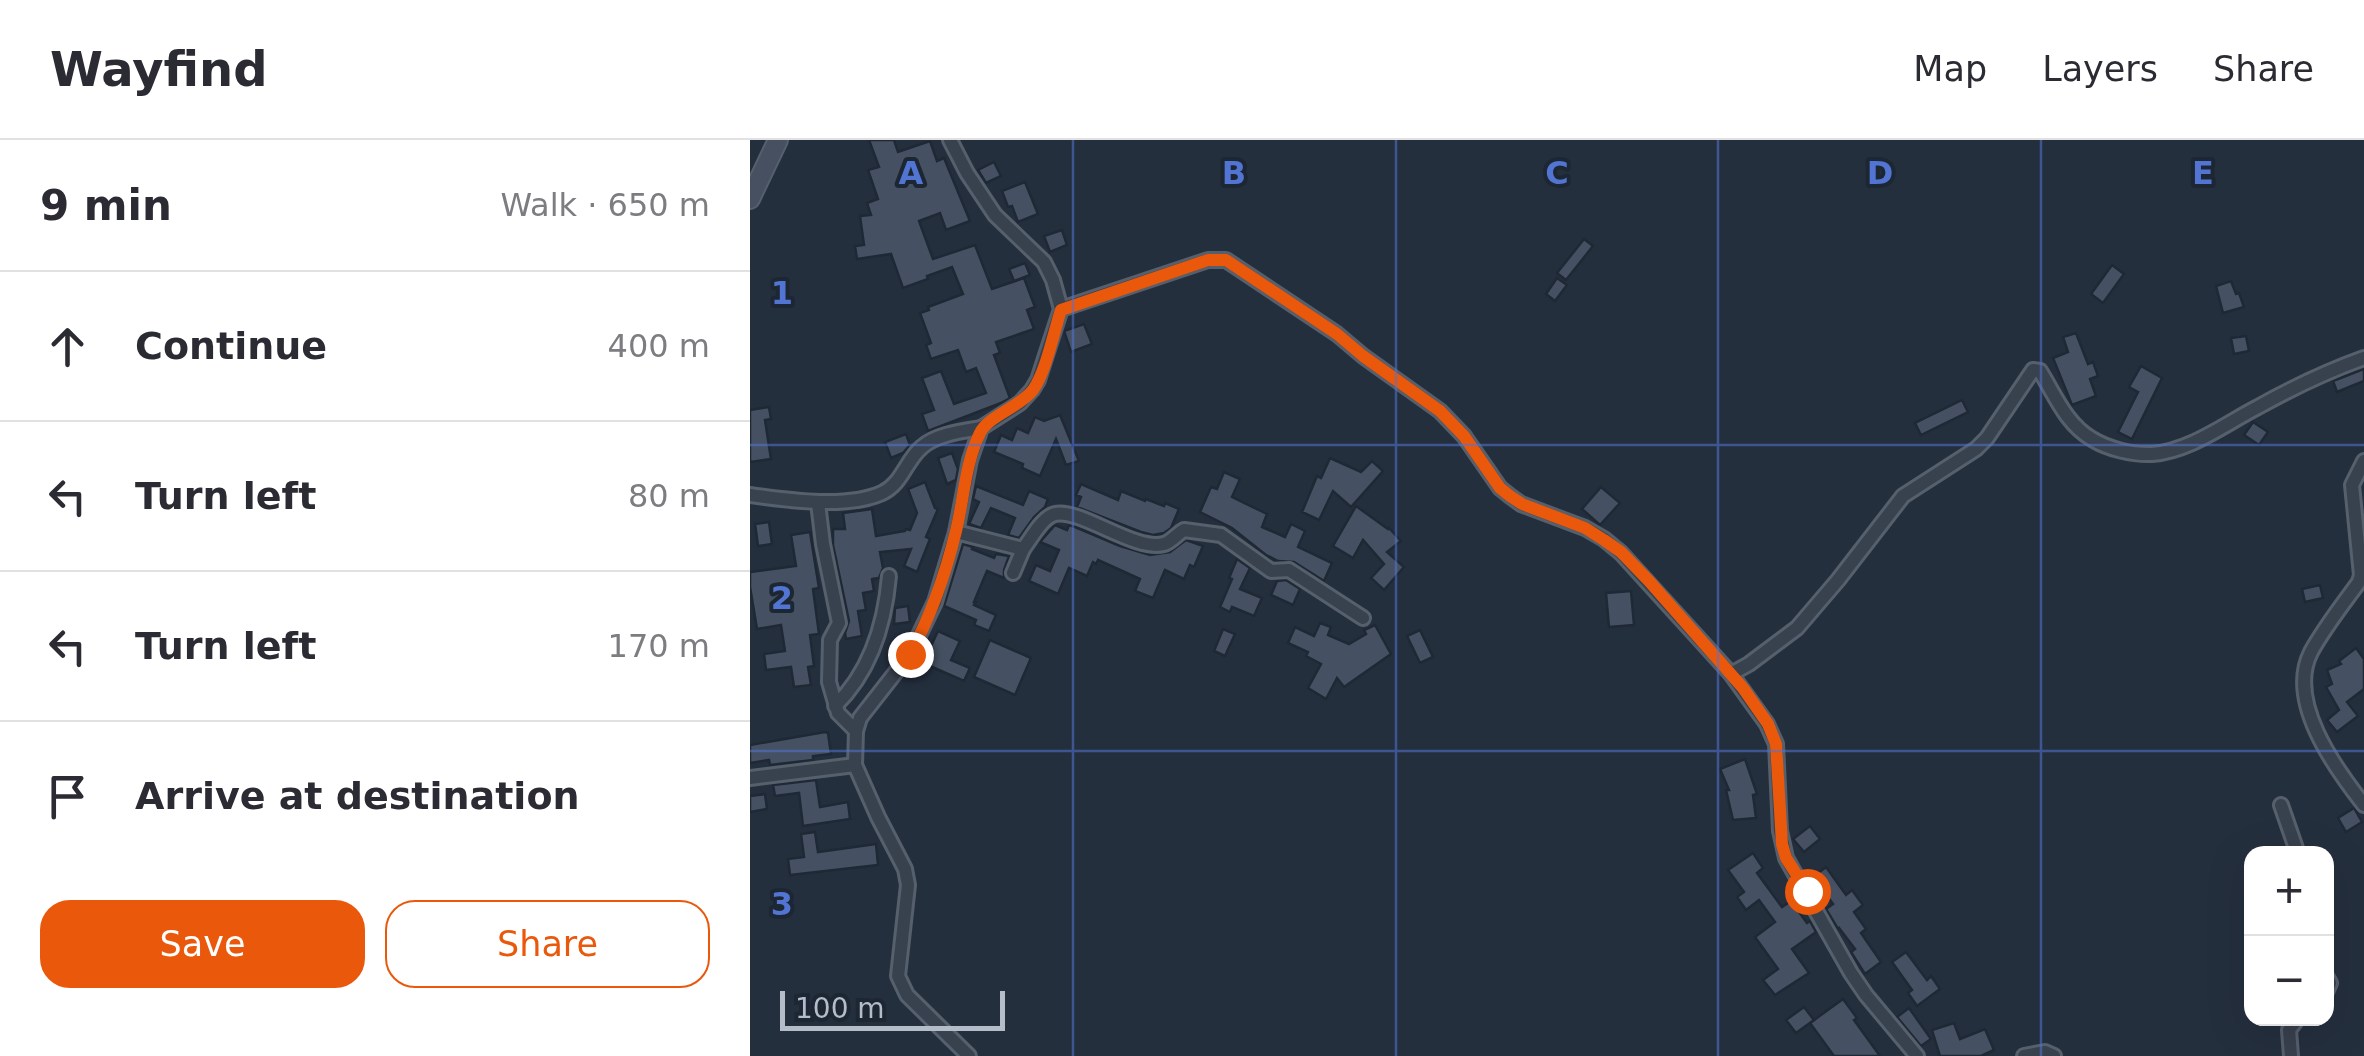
<!DOCTYPE html>
<html lang="en">
<head>
<meta charset="utf-8">
<style>
	:root { --surface:#fff; --page:#f2f2f3; --text:#2b2b33; --muted:#7c7c81; --line:#e1e1e2; --accent:#ea580c }
	body { margin:0; font-family:"DejaVu Sans",sans-serif; background:var(--page); color:var(--text) }
	.controls { position:absolute; right:30px; bottom:30px; display:grid; overflow:hidden; border-radius:20px; box-shadow:0 10px 40px #0002 }
	.controls button { width:90px; height:90px; display:grid; place-items:center; padding:0; border:0; border-bottom:2px solid var(--line); background:var(--surface); color:var(--text); font:50px sans-serif }
	.scale { position:absolute; left:30px; bottom:25px; width:225px; box-sizing:border-box; padding-left:10px; border:5px solid #b4bcc9; border-top:0; font-size:28px; line-height:35px; white-space:nowrap; color:#b4bcc9; -webkit-text-stroke:8px #1d2633; paint-order:stroke }
	.stop { position:absolute; width:30px; height:30px; margin:-22px; border:8px solid #ea580c; border-radius:50%; background:#fff }
	.stop.end { background:#ea580c; border-color:#fff; box-shadow:0 2px 10px #0008 }
	.list { margin:0; padding:0; list-style:none }
	h2 { display:flex; justify-content:space-between; align-items:center; height:130px; margin:0; padding:0 40px; font-size:42px }
	h2 small { font-size:32px; font-weight:400; color:var(--muted) }
	.list li { display:grid; grid-template-columns:65px 1fr auto; gap:30px; align-items:center; box-sizing:border-box; height:150px; padding:0 40px; border-top:2px solid var(--line) }
	.list b { display:block; font-size:38px; white-space:nowrap }
	.list em { font-size:32px; font-style:normal; color:var(--muted) }
	.actions { display:flex; gap:20px; padding:30px 40px }
	.actions a { flex:1; padding:22px 0; border:2px solid var(--accent); border-radius:30px; text-align:center; font-size:35px; color:var(--accent) }
	.actions .main { background:var(--accent); color:#fff }
	.icon { flex:none; width:55px; height:55px; fill:none; stroke:currentColor; stroke-width:2; stroke-linecap:round; stroke-linejoin:round }
	.map { position:relative; flex:none; width:1614px; height:916px; overflow:hidden }
	header { display:flex; align-items:center; gap:60px; box-sizing:border-box; height:140px; padding:0 50px; background:var(--surface); border-bottom:2px solid var(--line) }
	header strong { font-size:48px }
	nav { display:flex; gap:55px; margin-inline-start:auto; font-size:35px }
	main { display:flex }
	aside { flex:1; background:var(--surface) }
	.map>svg:first-child { display:block }
	.building { fill:#455162; stroke:#1f2835; stroke-width:2.5 }
	.lines { fill:none; stroke-linecap:round; stroke-linejoin:round }
	.street-casing { stroke:#565f6c; stroke-width:18 }
	.secondary-casing { stroke:#565f6c; stroke-width:22 }
	.street { stroke:#38414e; stroke-width:12 }
	.secondary { stroke:#465061; stroke-width:18 }
	.route { stroke:#ea580c; stroke-width:12 }
	.grid { fill:none; stroke:#5274d3; stroke-width:2.5; stroke-opacity:0.55 }
	.grid-label { font-size:32px; text-anchor:middle; font-weight:bold; fill:#5274d3; stroke:#1d2633; stroke-width:8; stroke-linejoin:round; paint-order:stroke }
</style>
</head>
<body>
<header>
<strong>Wayfind</strong>
<nav><a>Map</a><a>Layers</a><a>Share</a></nav>
</header>
<main>
<aside>
<h2>9 min<small>Walk · 650 m</small></h2>
<ul class="list">
<li><svg class="icon" aria-label="ahead" viewBox="0 0 24 24"><path d="M12 20V5M6 11l6-6 6 6"/></svg><div><b>Continue</b></div><em>400 m</em></li>
<li><svg class="icon" aria-label="left" viewBox="0 0 24 24"><path d="M17 20v-9H6M10 6l-5 5 5 5"/></svg><div><b>Turn left</b></div><em>80 m</em></li>
<li><svg class="icon" aria-label="left" viewBox="0 0 24 24"><path d="M17 20v-9H6M10 6l-5 5 5 5"/></svg><div><b>Turn left</b></div><em>170 m</em></li>
<li><svg class="icon" aria-label="arrive" viewBox="0 0 24 24"><path d="M6 21V4h12l-3 4 3 4H6"/></svg><div><b>Arrive at destination</b></div></li>
</ul>
<div class="actions"><a class="main">Save</a><a>Share</a></div>
</aside>
<div class="map">
<svg width="1614" height="916" viewBox="0 0 1614 916">
	<rect width="100%" height="100%" fill="#242f3e"/>
	<g class="building">
		<polygon points="119,0 144,0 148,12 180,1 187,21 194,18 220,81 196,90 190,73 169,81 183,119 225,105 242,149 274,138 285,167 277,170 284,189 246,202 250,213 244,215 260,258 251,263 178,291 172,274 184,270 172,238 191,231 204,264 236,253 226,228 216,232 208,210 181,219 176,205 181,203 170,173 179,170 178,167 213,154 202,127 177,136 178,139 153,148 141,114 107,119 105,106 114,105 110,76 121,75 117,63 128,59 118,30 129,27"/>
		<polygon points="244,22 251,36 236,43 228,30"/>
		<polygon points="275,42 288,74 268,82 262,66 258,67 252,51"/>
		<polygon points="312,90 317,105 300,112 294,96"/>
		<polygon points="834,99 843,106 816,140 807,133"/>
		<polygon points="275,123 280,135 264,141 259,129"/>
		<polygon points="1362,125 1374,134 1353,163 1341,154"/>
		<polygon points="807,138 817,145 805,161 796,154"/>
		<polygon points="1481,141 1486,154 1489,153 1494,167 1473,173 1466,146"/>
		<polygon points="334,184 342,204 321,212 314,191"/>
		<polygon points="1326,193 1338,224 1343,222 1348,236 1340,239 1346,256 1322,265 1303,218 1318,212 1313,197"/>
		<polygon points="1496,196 1499,211 1484,214 1481,198"/>
		<polygon points="1391,226 1412,238 1382,299 1368,292 1388,252 1379,247"/>
		<polygon points="1614,229 1614,241 1587,252 1583,241"/>
		<polygon points="1212,260 1218,272 1171,295 1165,283"/>
		<polygon points="19,267 21,279 15,280 21,319 0,322 0,270"/>
		<polygon points="310,275 329,321 316,325 306,299 290,336 272,328 273,324 244,312 251,295 262,300 267,288 278,293 285,277 294,281"/>
		<polygon points="1503,282 1518,292 1509,305 1494,295"/>
		<polygon points="156,294 160,305 153,313 141,318 135,302"/>
		<polygon points="202,313 208,329 206,340 197,344 188,318"/>
		<polygon points="580,318 611,332 622,321 633,331 601,367 583,351 569,380 552,372 567,336 571,338"/>
		<polygon points="474,332 490,339 482,357 517,374 512,387 535,397 541,384 555,391 548,407 582,423 574,441 544,422 528,421 516,415 482,388 450,372 461,347 467,349"/>
		<polygon points="175,342 185,368 188,369 176,397 180,399 167,432 154,426 161,409 130,412 133,428 129,438 122,439 124,451 113,453 116,470 108,471 112,496 96,499 95,493 99,481 83,405 83,389 95,389 93,373 122,369 126,396 155,391 156,389 160,390 167,373 158,349"/>
		<polygon points="331,344 368,360 371,351 395,361 396,359 414,366 415,363 429,369 421,388 414,393 403,395 391,392 327,367 331,357 326,355"/>
		<polygon points="226,346 273,365 279,351 298,359 295,367 284,377 269,398 258,395 265,378 241,368 231,388 219,384 229,362 223,359"/>
		<polygon points="851,347 870,363 850,385 832,369"/>
		<polygon points="606,366 638,389 639,388 651,401 637,412 654,427 634,450 621,438 634,424 613,400 603,418 583,406"/>
		<polygon points="19,382 22,404 8,406 5,384"/>
		<polygon points="305,385 317,390 319,385 325,387 370,406 400,415 420,412 436,400 453,406 444,427 440,425 434,439 415,430 403,458 385,451 390,439 348,420 346,424 343,422 337,436 319,428 308,454 279,441 286,425 300,431 309,410 290,402"/>
		<polygon points="60,392 69,448 63,449 69,494 60,495 64,526 58,527 61,545 44,547 41,527 16,530 14,514 35,511 31,485 7,489 0,447 0,432 46,426 41,395"/>
		<polygon points="213,404 223,407 222,409 244,418 246,414 259,416 254,430 254,438 237,431 224,462 226,462 224,465 246,475 239,491 224,485 226,480 194,466"/>
		<polygon points="487,419 500,428 490,449 512,458 504,476 482,467 480,472 470,467 482,439 479,438"/>
		<polygon points="536,440 550,449 543,465 521,455 527,441"/>
		<polygon points="1570,445 1573,458 1555,462 1552,449"/>
		<polygon points="881,451 884,485 859,487 856,453"/>
		<polygon points="158,466 160,482 144,484 145,468"/>
		<polygon points="570,483 581,487 578,495 599,504 616,494 614,490 625,485 641,514 594,547 587,538 576,559 558,548 571,524 556,516 558,512 538,503 545,487 564,496"/>
		<polygon points="473,489 485,494 475,516 464,511"/>
		<polygon points="670,490 683,517 670,523 657,496"/>
		<polygon points="188,491 210,501 201,520 220,528 214,541 173,523"/>
		<polygon points="240,500 281,518 265,555 224,537"/>
		<polygon points="1606,508 1614,519 1614,549 1597,562 1608,576 1587,592 1577,580 1589,570 1576,547 1582,544 1577,530 1591,524 1589,521"/>
		<polygon points="75,592 78,593 81,614 63,616 63,620 20,625 19,620 0,623 0,605"/>
		<polygon points="995,619 1007,654 1003,655 1006,678 983,680 976,650 979,650 970,629"/>
		<polygon points="66,640 70,667 98,662 100,679 53,686 49,653 25,656 23,645"/>
		<polygon points="15,654 17,669 0,672 0,656"/>
		<polygon points="1604,668 1612,682 1596,692 1588,678"/>
		<polygon points="1060,686 1070,699 1054,712 1043,699"/>
		<polygon points="65,692 68,712 126,704 128,725 40,735 38,719 54,717 51,694"/>
		<polygon points="1003,713 1013,728 1007,733 1032,767 1041,761 1057,783 1060,781 1066,792 1042,809 1059,833 1025,855 1013,840 1028,829 1005,797 1025,782 1009,760 996,770 987,757 994,752 978,730"/>
		<polygon points="1076,727 1096,755 1102,750 1113,765 1104,772 1116,789 1111,793 1131,822 1115,834 1101,812 1105,809 1089,788 1088,789 1076,769 1083,764 1063,737"/>
		<polygon points="1156,812 1177,840 1181,836 1190,849 1167,866 1158,853 1162,850 1142,822"/>
		<polygon points="1093,859 1107,878 1104,880 1130,916 1084,916 1060,883"/>
		<polygon points="1054,867 1064,880 1046,893 1036,880"/>
		<polygon points="1159,868 1181,899 1171,906 1147,877"/>
		<polygon points="1204,883 1210,899 1235,889 1244,910 1231,916 1190,916 1182,890"/>
	</g>
	<g class="lines">
		<g class="street-casing">
			<g id="street">
				<polyline points="200,0 217,33 245,75 294,122 303,140 311,169 288,240 282,250 270,263 231,288 220,320 206,392 185,462 160,514 110,578 106,591 105,625 128,677 155,729 158,745 148,836 157,855 219,916"/>
				<polyline points="311,169 458,120 476,120 587,194 613,216 690,271 714,296 750,348 760,356 771,364 835,388 854,399 871,413 981,534 1017,584 1026,604 1030,691 1036,718 1101,833 1116,855 1167,916"/>
				<path d="M 1614,321 L 1602,345 L 1611,435 L 1609,442 C 1593,464 1574,488 1561,512 C 1536,561 1585,628 1614,665"/>
				<path d="M 0,355 C 37,360 97,369 132,353 C 152,344 156,320 172,307 C 186,294 214,291 231,288"/>
				<polyline points="68,363 73,404 89,483 80,500 79,542 88,573 106,591"/>
				<polyline points="206,392 273,409 263,433"/>
				<path d="M 273,409 C 281,399 292,377 305,374 C 330,368 385,412 414,404 C 421,402 427,394 434,390 L 471,395 L 521,431 L 539,430 L 613,478"/>
				<path d="M 981,534 L 999,524 L 1047,488 L 1088,440 L 1153,356 L 1226,309 L 1237,298 L 1283,230 L 1290,231 C 1305,255 1316,284 1342,299 C 1358,309 1383,315 1402,314 C 1440,311 1475,284 1508,267 C 1542,248 1578,231 1614,218"/>
				<path d="M 85,566 C 120,532 135,483 139,436"/>
				<polyline points="0,638 105,625"/>
				<polyline points="1531,665 1548,714"/>
				<polyline points="1576,836 1580,843 1576,852"/>
				<polyline points="1274,916 1295,912 1304,916"/>
				<polyline points="1541,916 1539,890 1548,878"/>
			</g>
		</g>
		<g class="secondary-casing">
			<polyline id="secondary" points="0,59 28,0"/>
		</g>
		<use href="#street" class="street"/>
		<use href="#secondary" class="secondary"/>
	</g>
	<g class="lines">
		<path class="route" d="M 160,514 C 181,476 196,432 206,391 C 214,359 215,323 230,293 C 238,276 270,267 283,250 C 296,232 304,191 311,170 L 458,120 L 476,120 L 587,194 L 613,216 L 690,271 L 714,296 L 750,348 L 760,356 L 772,364 L 835,388 L 854,400 L 871,412 L 899,441 L 993,548 L 1018,584 L 1026,604 L 1032,704 L 1036,718 L 1057,751"/>
	</g>
	<path class="grid" d="M 323,0 L 323,916M 646,0 L 646,916M 968,0 L 968,916M 1291,0 L 1291,916M 0,305 L 1614,305M 0,611 L 1614,611"/>
	<g class="grid-label">
		<text x="161" y="44">A</text>
		<text x="484" y="44">B</text>
		<text x="807" y="44">C</text>
		<text x="1130" y="44">D</text>
		<text x="1453" y="44">E</text>
		<text x="32" y="164">1</text>
		<text x="32" y="469">2</text>
		<text x="32" y="775">3</text>
	</g>
</svg>
<div class="controls">
<button>+</button>
<button>−</button>
</div>
<div class="scale">100 m</div>
<div class="stop" style="left:1057px;top:751px"></div>
<div class="stop end" style="left:160px;top:514px"></div>
</div>
</main>
</body>
</html>
